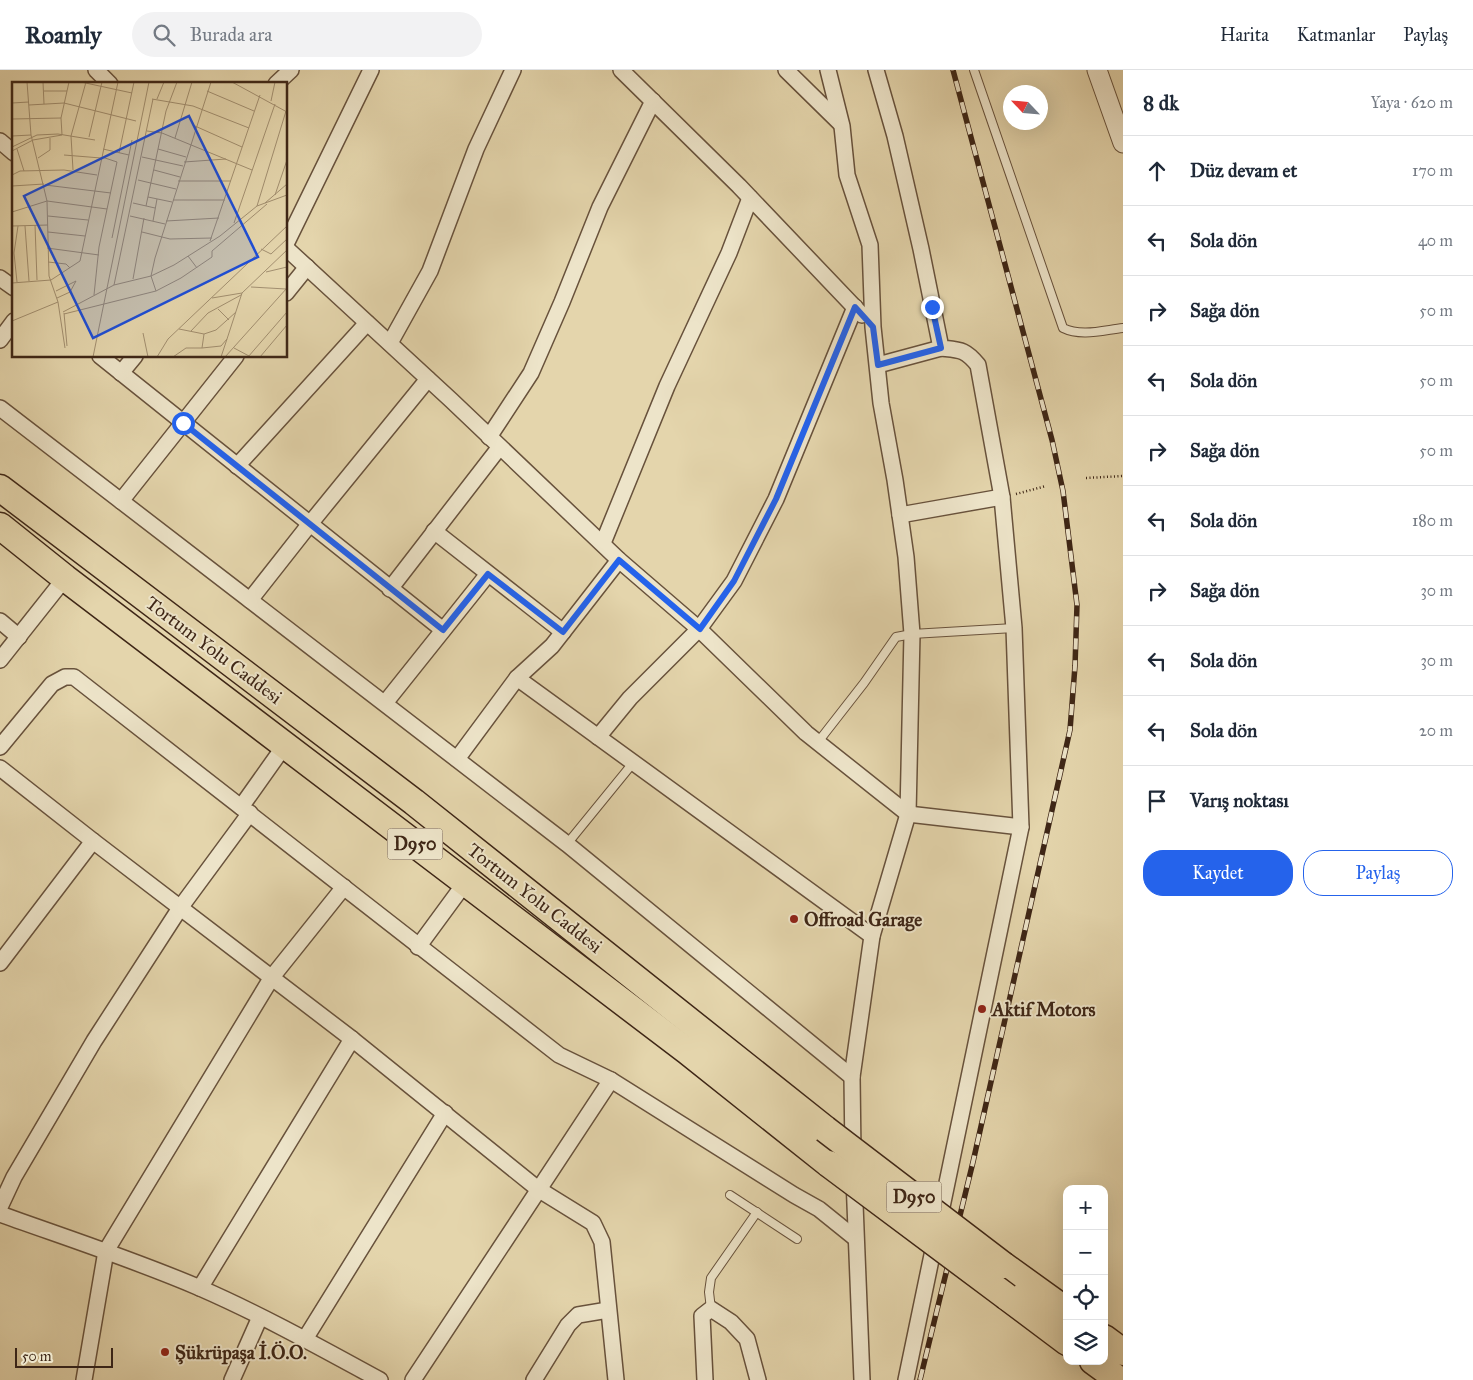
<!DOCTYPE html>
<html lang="tr">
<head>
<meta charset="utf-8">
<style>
	:root { --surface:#fff; --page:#f2f2f3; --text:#1f2937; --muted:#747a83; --line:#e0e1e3; --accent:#2563eb }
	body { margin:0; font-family:"IM FELL Great Primer",serif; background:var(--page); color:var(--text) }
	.controls { position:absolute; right:15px; bottom:15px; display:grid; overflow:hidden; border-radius:10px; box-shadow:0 5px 20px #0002 }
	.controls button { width:45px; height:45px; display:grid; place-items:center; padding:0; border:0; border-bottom:1px solid var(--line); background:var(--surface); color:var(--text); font:25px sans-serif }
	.compass { position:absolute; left:1003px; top:15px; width:45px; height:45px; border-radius:50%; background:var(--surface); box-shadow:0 5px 20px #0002; rotate:296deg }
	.scale { position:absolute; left:15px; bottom:12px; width:98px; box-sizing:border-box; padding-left:5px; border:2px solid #3e2616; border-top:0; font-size:14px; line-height:18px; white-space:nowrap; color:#3e2616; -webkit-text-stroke:4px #ede4c9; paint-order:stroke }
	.stop { position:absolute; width:15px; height:15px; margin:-11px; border:4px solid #2563eb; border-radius:50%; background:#fff }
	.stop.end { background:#2563eb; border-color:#fff; box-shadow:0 1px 5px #0008 }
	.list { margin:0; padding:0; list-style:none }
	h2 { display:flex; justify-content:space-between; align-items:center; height:65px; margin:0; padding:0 20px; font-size:21px }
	h2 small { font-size:16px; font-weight:400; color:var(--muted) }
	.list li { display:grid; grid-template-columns:32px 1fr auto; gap:15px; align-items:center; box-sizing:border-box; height:70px; padding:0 20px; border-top:1px solid var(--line) }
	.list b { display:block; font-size:19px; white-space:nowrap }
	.list em { font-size:16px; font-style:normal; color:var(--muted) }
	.actions { display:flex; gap:10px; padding:15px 20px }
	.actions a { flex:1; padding:11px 0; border:1px solid var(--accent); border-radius:20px; text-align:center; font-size:18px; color:var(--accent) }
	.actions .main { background:var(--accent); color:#fff }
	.icon { flex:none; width:28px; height:28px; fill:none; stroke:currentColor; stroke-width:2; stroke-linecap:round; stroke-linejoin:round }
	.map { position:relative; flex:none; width:1123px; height:1310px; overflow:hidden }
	header { display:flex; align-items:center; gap:30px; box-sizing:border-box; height:70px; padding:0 25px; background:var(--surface); border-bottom:1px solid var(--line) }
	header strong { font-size:24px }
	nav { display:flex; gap:28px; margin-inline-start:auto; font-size:18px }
	.search { width:350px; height:45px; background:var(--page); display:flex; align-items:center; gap:12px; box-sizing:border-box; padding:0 18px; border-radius:28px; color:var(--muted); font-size:19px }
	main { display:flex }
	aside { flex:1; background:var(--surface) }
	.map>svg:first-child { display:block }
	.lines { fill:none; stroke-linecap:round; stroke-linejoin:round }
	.service-casing { stroke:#68523c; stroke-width:10 }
	.minor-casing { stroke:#68523c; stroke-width:18 }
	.tertiary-casing { stroke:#68523c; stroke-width:21 }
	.trunk-casing { stroke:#3e2616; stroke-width:29 }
	.path { stroke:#3e2616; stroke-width:2.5; stroke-dasharray:1 2.5; stroke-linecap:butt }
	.service { stroke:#ede4c9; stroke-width:8 }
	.minor { stroke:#ede4c9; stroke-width:15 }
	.tertiary { stroke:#ede4c9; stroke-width:19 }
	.trunk { stroke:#e4d5ac; stroke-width:26 }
	.rail-casing { stroke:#3e2616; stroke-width:5.5 }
	.rail { stroke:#ede4c9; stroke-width:4; stroke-dasharray:11; stroke-linecap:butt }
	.trunk-bridge-casing { stroke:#3e2616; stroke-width:29; stroke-linecap:butt }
	.trunk-bridge { stroke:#e4d5ac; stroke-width:26 }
	.route { stroke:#2563eb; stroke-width:6 }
	.poi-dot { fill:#8f2418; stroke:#ede4c9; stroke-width:2 }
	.labels { text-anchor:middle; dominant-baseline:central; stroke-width:4; stroke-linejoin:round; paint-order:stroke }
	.shield { fill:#ede4c9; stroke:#725f4c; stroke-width:1 }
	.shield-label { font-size:18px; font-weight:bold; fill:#3e2616 }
	.street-label { font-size:19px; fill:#3e2616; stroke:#ede4c9 }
	.poi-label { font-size:19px; font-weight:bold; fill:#3e2616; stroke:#ede4c9; text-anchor:start }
	.inset-road { fill:none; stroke:#a28f70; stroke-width:1 }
	.view { fill:#1d4ed8; fill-opacity:0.15; stroke:#1d4ed8; stroke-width:2.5 }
	.inset-edge { fill:none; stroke:#3e2616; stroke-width:2.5 }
</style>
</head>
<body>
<header>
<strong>Roamly</strong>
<div class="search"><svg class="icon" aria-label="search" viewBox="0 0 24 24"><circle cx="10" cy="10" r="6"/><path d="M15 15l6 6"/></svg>Burada ara</div>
<nav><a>Harita</a><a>Katmanlar</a><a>Paylaş</a></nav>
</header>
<main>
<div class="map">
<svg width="1123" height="1310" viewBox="0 0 1123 1310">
	<rect width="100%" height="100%" fill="#e4d5ac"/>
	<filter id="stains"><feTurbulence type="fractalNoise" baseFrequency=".004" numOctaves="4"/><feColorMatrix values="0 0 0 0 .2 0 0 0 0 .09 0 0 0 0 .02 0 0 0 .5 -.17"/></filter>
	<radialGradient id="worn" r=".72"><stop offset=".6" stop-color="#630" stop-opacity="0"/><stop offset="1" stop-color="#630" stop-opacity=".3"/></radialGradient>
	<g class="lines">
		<g class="service-casing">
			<g id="service">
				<path d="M 974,0 L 1063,258 C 1081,267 1104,260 1123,258"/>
				<polyline points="818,672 864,613 896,567 912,564 1014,558"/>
				<polyline points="567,774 633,693"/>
				<polyline points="730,1125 797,1169"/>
				<polyline points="711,1239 709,1222 711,1208 757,1142"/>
			</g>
		</g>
		<g class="minor-casing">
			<g id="minor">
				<polyline points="96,0 110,14"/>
				<polyline points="621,0 739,116 862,245"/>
				<polyline points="786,0 841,54"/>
				<polyline points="828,0 842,56 847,105 870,175 873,257 881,333 895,410 906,487 912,564 908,744 872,866 852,1007 853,1084"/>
				<path d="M 876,0 L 895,66 L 921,179 L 941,278 C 960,280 965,279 978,295 L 1002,427 L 1014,558 L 1021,757 L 906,1310"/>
				<polyline points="276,14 291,0"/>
				<polyline points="0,71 14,83"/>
				<polyline points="286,174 371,0"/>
				<polyline points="286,178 451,330 619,490 699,559 806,663 908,744 1021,757"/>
				<polyline points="0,208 14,218"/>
				<polyline points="286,223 307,197"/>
				<polyline points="0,270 14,251"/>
				<polyline points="390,273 430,201 476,79 513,0"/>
				<polyline points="100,286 443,560"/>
				<polyline points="878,295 941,278"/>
				<polyline points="121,303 135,286"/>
				<polyline points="0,338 567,774 852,1007"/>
				<polyline points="489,367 531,303 562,232 600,137 653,31"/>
				<polyline points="237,396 367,253"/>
				<polyline points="121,431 236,286"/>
				<polyline points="900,445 1002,427"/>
				<polyline points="434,461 563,562"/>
				<polyline points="603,473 667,316 729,183 750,128"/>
				<polyline points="390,519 499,378"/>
				<polyline points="250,530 309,455 428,309"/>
				<polyline points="0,551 19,567"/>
				<polyline points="0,590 65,508"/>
				<polyline points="517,608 872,866"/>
				<polyline points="385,633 488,504"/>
				<polyline points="598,667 630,628 699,559 734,511 776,429 855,237"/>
				<polyline points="0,677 52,614 65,607 74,607 559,985 611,1010 794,1125 819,1139 855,1168"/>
				<polyline points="457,689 517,608 552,576 619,490"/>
				<polyline points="0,698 93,771 352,969 538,1119 593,1153 602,1172 616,1310"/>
				<polyline points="241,737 285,675"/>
				<polyline points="418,877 465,813"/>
				<polyline points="0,893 93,771"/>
				<polyline points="854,1109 862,1310"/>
				<polyline points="0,1137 14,1107 94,971 180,838 250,743"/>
				<path d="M 0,1144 C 67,1168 135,1190 200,1218 C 262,1245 321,1278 380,1310"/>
				<polyline points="200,1218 352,969"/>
				<polyline points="305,1269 445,1043"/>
				<polyline points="84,1310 106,1181 272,907 344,817"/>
				<polyline points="232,1310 260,1247"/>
				<polyline points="413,1310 611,1010"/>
				<polyline points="534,1310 568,1255 578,1245 608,1240"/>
				<polyline points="705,1310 702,1246 711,1239 731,1252 747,1269 758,1310"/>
			</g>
		</g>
		<g class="tertiary-casing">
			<polyline id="tertiary" points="1097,0 1123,73"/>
		</g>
		<g class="trunk-casing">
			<g id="trunk">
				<polyline points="0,418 414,732 825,1059"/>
				<polyline points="0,456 65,508 687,981 829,1094"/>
				<polyline points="1003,1195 1067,1241"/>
				<polyline points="1007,1227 1067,1272"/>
				<polyline points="1104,1268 1123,1282"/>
				<polyline points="1093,1291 1119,1310"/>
			</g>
		</g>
		<g class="path">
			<polyline points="1086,408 1123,406"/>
			<polyline points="1016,424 1046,416"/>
		</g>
		<use href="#service" class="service"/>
		<use href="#minor" class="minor"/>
		<use href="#tertiary" class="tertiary"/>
		<use href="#trunk" class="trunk"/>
		<g class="rail-casing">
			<polyline id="rail" points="920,1310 973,1092 1070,660 1075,596 1077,535 1063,421 1052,370 953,0"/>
		</g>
		<use href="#rail" class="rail"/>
		<g class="trunk-bridge-casing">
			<g id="trunk-bridge">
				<polyline points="825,1059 1003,1195"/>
				<polyline points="829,1094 1007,1227"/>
			</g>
		</g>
		<use href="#trunk-bridge" class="trunk-bridge"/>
	</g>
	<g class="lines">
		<polyline class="route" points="183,353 443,560 488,504 563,562 619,490 700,559 734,511 776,429 855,237 873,257 878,295 941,278 932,237"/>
	</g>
	<g class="poi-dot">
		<circle cx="794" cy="849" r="5"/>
		<circle cx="982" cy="939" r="5"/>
		<circle cx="165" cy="1282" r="5"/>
	</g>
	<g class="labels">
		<g class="shield">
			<rect x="387.5" y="758.5" width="55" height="31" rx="4"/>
			<rect x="886.5" y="1111.5" width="55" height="31" rx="4"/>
		</g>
		<g class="shield-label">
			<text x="415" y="774">D950</text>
			<text x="914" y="1127">D950</text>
		</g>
		<g class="street-label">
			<text transform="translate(214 580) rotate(37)">Tortum Yolu Caddesi</text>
			<text transform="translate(535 828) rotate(38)">Tortum Yolu Caddesi</text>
		</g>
		<g class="poi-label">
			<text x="804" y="849">Offroad Garage</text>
			<text x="992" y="939">Aktif Motors</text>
			<text x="175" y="1282">Şükrüpaşa İ.Ö.O.</text>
		</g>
	</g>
	<g transform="translate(12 12)">
		<rect width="275" height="275" fill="#e4d5ac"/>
		<path class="inset-road" d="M 15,0 L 19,53 L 35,119 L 37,194 L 46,220 L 53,266M 31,0 L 32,22M 69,0 L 120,11M 220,0 L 275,30M 32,9 L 55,9M 195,9 L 242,29M 140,17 L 181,24 L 237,46M 145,17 L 152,0M 259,19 L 263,0M 0,21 L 17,20M 17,23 L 52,21 L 124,39M 0,37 L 49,36M 183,44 L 230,65M 135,49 L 150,51 L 240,88M 50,53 L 49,36 L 57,0M 0,54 L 19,53M 77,55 L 90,0M 163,56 L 180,0M 0,65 L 25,53 L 46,52 L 83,58M 5,67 L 12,89M 91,67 L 117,73M 146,67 L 174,75M 0,69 L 21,58 L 50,53M 107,71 L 122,0M 52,73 L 89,76M 130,75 L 171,84M 26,76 L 38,68 L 38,56M 172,80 L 214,77M 61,88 L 59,54 L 74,0M 142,88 L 168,95M 0,93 L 8,89 L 52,88 L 85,93M 126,98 L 164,107M 166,99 L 219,99M 33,103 L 99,111M 0,104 L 32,102M 263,113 L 275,78M 136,115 L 160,120M 161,118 L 213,118M 121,121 L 143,126M 253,121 L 275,102M 134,124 L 154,29 L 165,0M 245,124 L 274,29M 0,130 L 35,119 L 95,127M 36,134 L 76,138M 118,134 L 153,142M 141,139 L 145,117M 154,139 L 207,136M 222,141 L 263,22M 23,143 L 25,198M 0,144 L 36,143M 13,144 L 17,199M 36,150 L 73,154M 130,150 L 158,157 L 200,156M 100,156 L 120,58M 198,159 L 248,13M 35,166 L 87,173M 249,167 L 259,172 L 275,157M 176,174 L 185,186M 36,180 L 54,182 L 58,186M 254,190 L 275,185M 121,197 L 132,136M 5,200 L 2,171 L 6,144M 0,201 L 39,198 L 68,179 L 106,0M 102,203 L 141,17M 239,205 L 274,207M 44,209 L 64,199M 144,209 L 139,194 L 143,176 L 199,0M 82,213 L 87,165 L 105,80 L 90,75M 45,216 L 58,210 L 64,199M 200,216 L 230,211 L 275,168M 206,227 L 217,238M 51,230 L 102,203 L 139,194 L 162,183 L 208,154 L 245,124 L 275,113M 52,231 L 55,264M 52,232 L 144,209 L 169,196 L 200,175 L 200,169 L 255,122M 0,239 L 46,220M 179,249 L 196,231 L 229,213M 131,251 L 136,275M 192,252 L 204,248 L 224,230M 190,266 L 209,264 L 215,257 L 230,211M 222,266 L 237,274M 81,275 L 137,0M 145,275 L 156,257 L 275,144M 161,275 L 174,266 L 190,266 L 192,252 L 167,247M 209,275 L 215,257M 213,275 L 275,206M 236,275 L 275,230M 248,275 L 275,243"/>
		<path class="view" d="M 177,34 L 246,175 L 81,256 L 12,114 Z"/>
		<rect width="275" height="275" class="inset-edge"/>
	</g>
	<rect width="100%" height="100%" filter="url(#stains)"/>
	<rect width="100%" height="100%" fill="url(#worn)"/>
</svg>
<div class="controls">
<button>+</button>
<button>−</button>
<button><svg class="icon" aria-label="locate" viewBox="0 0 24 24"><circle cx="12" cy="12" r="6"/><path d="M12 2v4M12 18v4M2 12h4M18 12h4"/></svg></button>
<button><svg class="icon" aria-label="layers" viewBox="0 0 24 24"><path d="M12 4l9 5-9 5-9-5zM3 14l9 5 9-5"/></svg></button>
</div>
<svg class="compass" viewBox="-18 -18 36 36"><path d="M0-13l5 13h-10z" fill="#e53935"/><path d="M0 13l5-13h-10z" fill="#747a83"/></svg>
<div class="scale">50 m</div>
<div class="stop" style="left:183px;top:353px"></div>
<div class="stop end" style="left:932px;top:237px"></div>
</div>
<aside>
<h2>8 dk<small>Yaya · 620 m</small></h2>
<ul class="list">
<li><svg class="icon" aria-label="ahead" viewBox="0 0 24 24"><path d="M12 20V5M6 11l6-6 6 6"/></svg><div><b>Düz devam et</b></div><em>170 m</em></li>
<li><svg class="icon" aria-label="left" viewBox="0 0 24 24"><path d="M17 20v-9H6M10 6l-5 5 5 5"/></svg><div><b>Sola dön</b></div><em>40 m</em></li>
<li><svg class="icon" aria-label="right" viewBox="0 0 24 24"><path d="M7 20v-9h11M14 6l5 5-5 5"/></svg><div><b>Sağa dön</b></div><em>50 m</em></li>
<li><svg class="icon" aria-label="left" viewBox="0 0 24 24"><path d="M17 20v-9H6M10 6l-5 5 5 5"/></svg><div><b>Sola dön</b></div><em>50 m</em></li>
<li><svg class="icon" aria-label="right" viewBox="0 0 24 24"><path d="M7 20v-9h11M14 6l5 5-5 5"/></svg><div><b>Sağa dön</b></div><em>50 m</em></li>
<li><svg class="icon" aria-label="left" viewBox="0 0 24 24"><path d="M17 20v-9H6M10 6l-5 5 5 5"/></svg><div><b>Sola dön</b></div><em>180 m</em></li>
<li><svg class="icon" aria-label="right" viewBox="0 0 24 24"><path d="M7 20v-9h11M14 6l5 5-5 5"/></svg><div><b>Sağa dön</b></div><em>30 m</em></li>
<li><svg class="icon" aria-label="left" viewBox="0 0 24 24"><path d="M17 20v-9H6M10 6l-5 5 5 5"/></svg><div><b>Sola dön</b></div><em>30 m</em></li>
<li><svg class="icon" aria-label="left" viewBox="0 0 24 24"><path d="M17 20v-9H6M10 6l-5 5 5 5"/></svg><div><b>Sola dön</b></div><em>20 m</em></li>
<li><svg class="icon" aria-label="arrive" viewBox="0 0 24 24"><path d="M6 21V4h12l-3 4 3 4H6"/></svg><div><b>Varış noktası</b></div></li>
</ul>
<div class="actions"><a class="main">Kaydet</a><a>Paylaş</a></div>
</aside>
</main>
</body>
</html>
